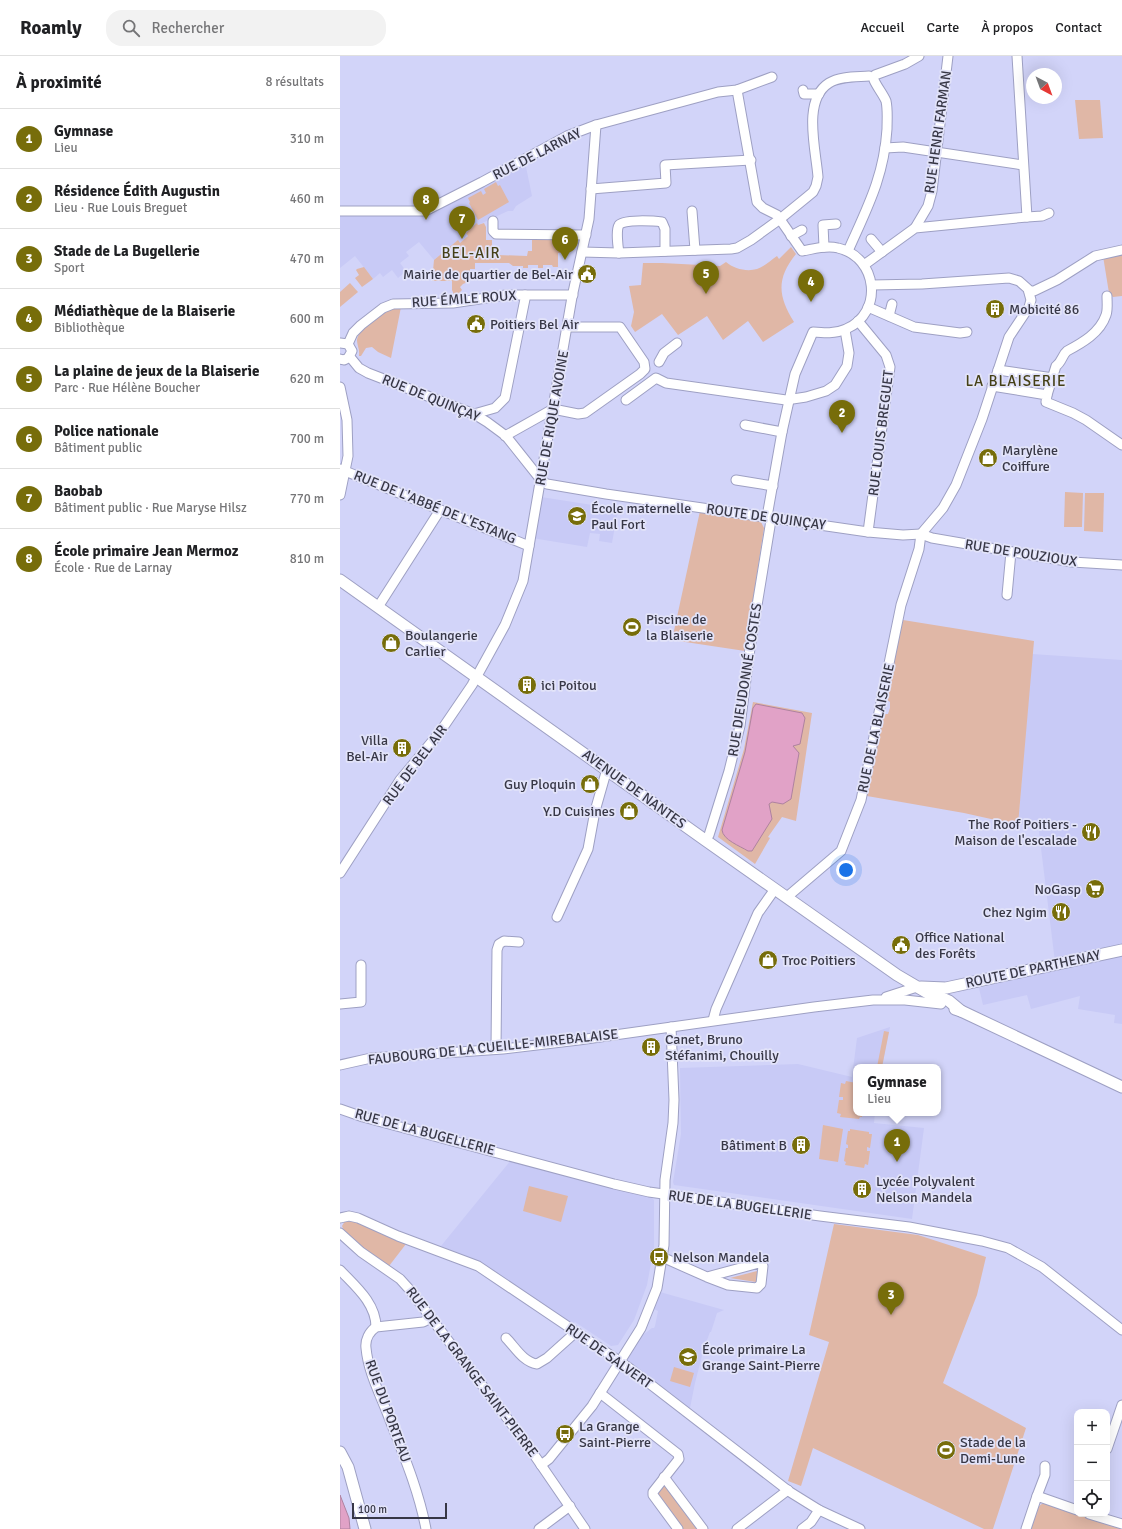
<!DOCTYPE html>
<html lang="fr">
<head>
<meta charset="utf-8">
<style>
	:root { --surface:#fff; --page:#f2f2f2; --text:#202124; --muted:#757577; --line:#e0e0e0; --accent:#776d0a }
	body { margin:0; font-family:Signika,sans-serif; background:var(--page); color:var(--text) }
	.controls { position:absolute; right:12px; bottom:12px; display:grid; overflow:hidden; border-radius:8px; box-shadow:0 4px 16px #0002 }
	.controls button { width:36px; height:36px; display:grid; place-items:center; padding:0; border:0; border-bottom:1px solid var(--line); background:var(--surface); color:var(--text); font:20px sans-serif }
	.compass { position:absolute; left:686px; top:12px; width:36px; height:36px; border-radius:50%; background:var(--surface); box-shadow:0 4px 16px #0002; rotate:139deg }
	.scale { position:absolute; left:12px; bottom:10px; width:95px; box-sizing:border-box; padding-left:4px; border:2px solid #373746; border-top:0; font-size:11px; line-height:14px; white-space:nowrap; color:#373746; -webkit-text-stroke:3px #e2e3f9; paint-order:stroke }
	.you { position:absolute; left:506px; top:814px; width:14px; height:14px; margin:-10px; border:3px solid #fff; border-radius:50%; background:#1a73e8; box-shadow:0 0 0 6px #1a73e833 }
	.badge { display:grid; place-items:center; width:26px; height:26px; border-radius:50%; background:var(--accent); color:#fff; font-size:13px; font-weight:700 }
	.pin { position:absolute; translate:-50% -33px; filter:drop-shadow(0 1px 2px #0008) }
	.pin::after { content:''; position:absolute; top:21px; width:14px; height:12px; background:inherit; clip-path:polygon(0 0,100% 0,50% 100%) }
	.popup { position:absolute; left:513px; top:1008px; width:88px; height:52px; box-sizing:border-box; display:grid; place-content:center; border-radius:8px; background:var(--surface); filter:drop-shadow(0 1px 3px #0005); font-size:13px; white-space:nowrap; color:var(--muted) }
	.popup b { font-size:15px; color:var(--text) }
	.popup::after { content:''; position:absolute; left:50%; top:100%; margin-left:-8px; border:8px solid transparent; border-top-color:var(--surface) }
	.list { margin:0; padding:0; list-style:none }
	h2 { display:flex; justify-content:space-between; align-items:center; height:52px; margin:0; padding:0 16px; font-size:17px }
	h2 small { font-size:13px; font-weight:400; color:var(--muted) }
	.list li { display:grid; grid-template-columns:26px 1fr auto; gap:12px; align-items:center; box-sizing:border-box; height:60px; padding:0 16px; border-top:1px solid var(--line) }
	.list b { display:block; font-size:15px; white-space:nowrap }
	.list p { margin:0; font-size:13px; white-space:nowrap; color:var(--muted) }
	.list em { font-size:13px; font-style:normal; color:var(--muted) }
	.icon { flex:none; width:22px; height:22px; fill:none; stroke:currentColor; stroke-width:2; stroke-linecap:round; stroke-linejoin:round }
	.map { position:relative; flex:none; width:782px; height:1473px; overflow:hidden }
	header { display:flex; align-items:center; gap:24px; box-sizing:border-box; height:56px; padding:0 20px; background:var(--surface); border-bottom:1px solid var(--line) }
	header strong { font-size:19px }
	nav { display:flex; gap:22px; margin-inline-start:auto; font-size:14px }
	.search { width:280px; height:36px; background:var(--page); display:flex; align-items:center; gap:10px; box-sizing:border-box; padding:0 14px; border-radius:16px; color:var(--muted); font-size:15px }
	main { display:flex }
	aside { flex:1; background:var(--surface) }
	.map>svg:first-child { display:block }
	.built { fill:#c8caf6 }
	.green { fill:#e0b7a6 }
	.water { fill:#e1a2c7; stroke:#ae82a0 }
	.lines { fill:none; stroke-linecap:round; stroke-linejoin:round }
	.minor-casing { stroke:#9ea0c3; stroke-width:11 }
	.major-casing { stroke:#9ea0c3; stroke-width:13 }
	.minor { stroke:#fff; stroke-width:9 }
	.major { stroke:#fff; stroke-width:11 }
	.labels { text-anchor:middle; dominant-baseline:central; stroke-width:3.5; stroke-linejoin:round; paint-order:stroke }
	.street-label { font-size:14px; fill:#373746; stroke:#e2e3f9 }
	.poi-label { font-size:14px; fill:#373746; stroke:#e2e3f9; text-anchor:start }
	.neighbourhood-label { font-size:15px; letter-spacing:1px; fill:#454017; stroke:#e2e3f9 }
</style>
</head>
<body>
<header>
<strong>Roamly</strong>
<div class="search"><svg class="icon" aria-label="search" viewBox="0 0 24 24"><circle cx="10" cy="10" r="6"/><path d="M15 15l6 6"/></svg>Rechercher</div>
<nav><a>Accueil</a><a>Carte</a><a>À propos</a><a>Contact</a></nav>
</header>
<main>
<aside>
<h2>À proximité<small>8 résultats</small></h2>
<ul class="list">
<li><span class="badge">1</span><div><b>Gymnase</b><p>Lieu</p></div><em>310 m</em></li>
<li><span class="badge">2</span><div><b>Résidence Édith Augustin</b><p>Lieu · Rue Louis Breguet</p></div><em>460 m</em></li>
<li><span class="badge">3</span><div><b>Stade de La Bugellerie</b><p>Sport</p></div><em>470 m</em></li>
<li><span class="badge">4</span><div><b>Médiathèque de la Blaiserie</b><p>Bibliothèque</p></div><em>600 m</em></li>
<li><span class="badge">5</span><div><b>La plaine de jeux de la Blaiserie</b><p>Parc · Rue Hélène Boucher</p></div><em>620 m</em></li>
<li><span class="badge">6</span><div><b>Police nationale</b><p>Bâtiment public</p></div><em>700 m</em></li>
<li><span class="badge">7</span><div><b>Baobab</b><p>Bâtiment public · Rue Maryse Hilsz</p></div><em>770 m</em></li>
<li><span class="badge">8</span><div><b>École primaire Jean Mermoz</b><p>École · Rue de Larnay</p></div><em>810 m</em></li>
</ul>
</aside>
<div class="map">
<svg width="782" height="1473" viewBox="0 0 782 1473">
	<rect width="100%" height="100%" fill="#d2d4f9"/>
	<g class="built">
		<polygon points="185,106 192,140 176,150 173,155 168,155 138,169 137,168 126,177 128,180 120,187 117,185 94,204 79,186 66,196 69,200 60,207 66,215 58,222 52,214 43,221 40,217 33,223 15,200 0,212 0,160 75,159 90,157 117,144"/>
		<polygon points="201,441 278,453 272,487 259,485 260,478 250,477 247,491 192,482"/>
		<polygon points="692,598 782,604 782,968 774,967 775,959 738,953 740,940 691,953 687,939 643,949 639,932 716,914 698,768 678,769"/>
		<polygon points="550,971 542,1011 516,1011 516,1057 535,1057 534,1067 584,1072 572,1163 334,1129 333,1126 341,1078 340,1012 458,1008 512,1021 517,982"/>
		<polygon points="171,1104 311,1141 314,1144 314,1191 307,1229 294,1264 278,1289 271,1290 235,1266 231,1269 139,1206 101,1190"/>
		<polygon points="320,1236 384,1254 377,1257 371,1276 370,1276 367,1284 369,1285 368,1289 365,1288 355,1327 350,1352 290,1306 287,1302 299,1282 312,1272 314,1272 315,1270 318,1255 314,1253"/>
	</g>
	<g class="green">
		<polygon points="735,44 760,44 763,82 739,83"/>
		<polygon points="156,126 158,130 160,129 169,146 138,164 129,147 130,146 128,142 141,135 143,139 146,137 144,133"/>
		<polygon points="137,167 138,169 144,167 146,171 146,184 152,184 152,192 157,199 187,200 188,195 192,195 192,183 221,184 221,197 218,197 218,211 213,211 212,209 203,209 203,212 198,212 198,209 188,209 188,212 183,212 183,210 173,210 169,207 135,207 135,213 130,213 130,225 123,228 120,231 122,234 115,241 112,234 112,225 92,225 94,204 118,184 120,187 128,180 126,177"/>
		<path d="M 451,191 L 456,198 C 436,223 438,240 454,266 L 423,286 L 408,265 L 383,284 L 367,260 L 338,279 L 322,258 L 295,276 L 291,270 L 294,256 L 289,230 L 301,229 L 303,207 L 322,207 L 380,210 L 386,206 C 394,213 407,216 417,213 C 424,211 431,204 437,200 L 439,203 Z"/>
		<polygon points="782,196 782,240 773,241 769,237 763,200"/>
		<polygon points="24,211 33,223 22,231 15,222 19,219 16,214 17,213"/>
		<polygon points="10,227 18,236 0,251 0,236"/>
		<path d="M 56,251 L 61,251 L 51,302 L 38,296 L 32,291 L 26,292 L 21,300 L 19,300 C 20,294 17,289 17,284 C 18,272 46,255 56,251 Z"/>
		<polygon points="725,436 743,437 742,471 724,471"/>
		<polygon points="745,437 764,437 763,476 744,475"/>
		<polygon points="360,455 420,464 424,472 405,595 332,584"/>
		<polygon points="563,564 694,585 678,769 624,757 527,740 543,658 548,658 550,652 550,646 546,643"/>
		<polygon points="413,646 472,657 456,765 442,761 428,781 430,782 415,808 378,781 404,693"/>
		<polygon points="544,975 549,976 542,1011 537,1011"/>
		<polygon points="506,1025 516,1027 516,1057 523,1057 522,1061 520,1061 519,1063 500,1061 501,1058 497,1057 499,1044 503,1044 503,1041 499,1041 501,1027 505,1028"/>
		<polygon points="483,1069 503,1073 498,1106 479,1103"/>
		<polygon points="510,1073 529,1076 529,1078 532,1078 530,1092 527,1091 527,1095 530,1095 528,1109 525,1108 524,1112 505,1109 506,1106 504,1105 506,1092 508,1092 508,1089 506,1088 508,1075 510,1075"/>
		<polygon points="189,1130 228,1140 221,1166 183,1155"/>
		<path d="M 5,1165 L 17,1166 L 66,1188 L 49,1210 C 37,1202 7,1184 2,1170 Z"/>
		<polygon points="494,1168 578,1179 646,1201 637,1239 603,1327 686,1372 653,1473 644,1473 473,1392 461,1430 448,1425 489,1286 469,1279"/>
		<polygon points="417,1215 419,1216 416,1226 390,1222"/>
		<polygon points="334,1311 354,1317 350,1331 330,1325"/>
		<polygon points="326,1427 361,1473 341,1473 314,1437"/>
		<path d="M 704,1447 L 782,1472 L 782,1473 L 690,1473 C 693,1464 694,1450 704,1447 Z"/>
	</g>
	<g class="water">
		<path d="M 416,648 L 462,657 L 465,662 L 460,688 L 453,690 L 459,697 L 451,743 L 443,748 L 432,746 L 429,748 L 432,763 L 412,795 L 408,795 C 400,790 383,784 382,774 L 405,696 L 413,652 Z"/>
		<polygon points="0,1439 9,1462 10,1473 0,1473"/>
	</g>
	<g class="lines">
		<g class="minor-casing">
			<g id="minor">
				<polyline points="535,19 565,8 579,0"/>
				<polyline points="463,34 464,38 479,38"/>
				<polyline points="545,92 563,91 683,109"/>
				<polyline points="251,133 326,127 325,109 411,104"/>
				<polyline points="0,155 85,155 142,126 227,80 256,69 378,36 397,34 432,21"/>
				<polyline points="352,155 355,194"/>
				<polyline points="687,161 702,160 709,157"/>
				<polyline points="153,165 153,175 156,178 246,179"/>
				<polyline points="575,172 588,150 592,135 608,0"/>
				<polyline points="451,180 462,174"/>
				<polyline points="531,183 542,196"/>
				<polyline points="484,191 483,169 496,168"/>
				<path d="M 508,195 C 527,152 544,121 547,73 C 547,64 548,54 546,45 C 543,38 537,31 534,24"/>
				<path d="M 242,196 L 279,197 L 391,193 L 397,192 L 411,184 L 440,163 L 467,141 L 473,136 L 476,130 L 478,121 C 476,94 462,44 489,27 C 500,20 517,21 529,20"/>
				<path d="M 279,197 C 278,191 276,174 279,169 C 282,163 315,165 322,166 L 325,173 L 325,195"/>
				<polyline points="524,209 575,172 687,161 677,0"/>
				<polyline points="689,235 694,235 717,224 755,200 782,194"/>
				<polyline points="528,251 574,271 620,277 627,276"/>
				<polyline points="549,260 552,248"/>
				<polyline points="518,265 546,299 550,311 528,476"/>
				<polyline points="0,287 8,288 12,295 8,302 4,304 0,303"/>
				<polyline points="8,288 13,277 21,269 43,252 53,248 113,247 166,239 233,239"/>
				<polyline points="10,301 19,312 28,317 134,358 147,366 166,380 201,424 207,428 266,438 528,476 563,479 581,478 592,482 732,506 782,509"/>
				<polyline points="319,306 324,297 337,287"/>
				<polyline points="658,314 713,322"/>
				<polyline points="652,330 707,339 706,346 733,357 746,364 782,389"/>
				<polyline points="0,331 7,364 8,400 0,439"/>
				<path d="M 707,339 L 716,310 C 722,306 722,299 727,295 C 742,287 760,277 766,259 C 768,254 767,246 767,240"/>
				<polyline points="286,344 316,322 326,327 446,344 466,341 486,335 495,329 507,310 509,297 505,274"/>
				<polyline points="213,353 238,358 245,357 300,318 305,313 304,306 280,271 228,271"/>
				<polyline points="134,358 155,352 165,342 185,243 185,239"/>
				<polyline points="405,369 442,376"/>
				<polyline points="165,380 213,353"/>
				<polyline points="0,413 189,490"/>
				<polyline points="396,424 433,430"/>
				<polyline points="667,539 671,496"/>
				<polyline points="38,551 100,454"/>
				<path d="M 365,784 L 369,779 L 389,715 L 400,670 L 410,592 L 431,464 L 428,461 L 428,455 L 442,376 L 455,318 L 473,276 C 484,277 495,278 506,273 C 544,257 538,201 498,192 C 486,189 474,193 462,195 L 437,159 L 423,152 L 417,146 L 397,34"/>
				<polyline points="0,817 60,724 100,676 132,629 165,569 183,525 232,241 249,163 256,69"/>
				<polyline points="447,841 501,795 521,744 561,549 579,493 581,478 603,452 616,429 642,363 669,281 689,251 691,244 688,233 679,225 669,222 582,228 532,229"/>
				<polyline points="217,861 248,793 255,755 267,713"/>
				<polyline points="546,941 577,931"/>
				<polyline points="0,948 21,946 21,909"/>
				<polyline points="373,964 376,953 418,857 435,833"/>
				<polyline points="156,993 157,894 159,888 164,885 179,886"/>
				<polyline points="0,1009 31,1002 163,993 239,984 474,951 533,944 565,944 601,948"/>
				<polyline points="0,1053 23,1061 274,1128 309,1136 480,1160 569,1171 642,1185 668,1192 702,1211 782,1274"/>
				<polyline points="0,1162 9,1160 18,1162 58,1180 138,1210 288,1311 450,1436 479,1454 520,1473"/>
				<polyline points="0,1177 21,1196 60,1223 69,1233 186,1387 245,1473"/>
				<polyline points="322,1201 367,1221 419,1207 423,1210 421,1228 417,1232 388,1229 367,1221"/>
				<path d="M 0,1214 C 15,1230 36,1247 36,1271"/>
				<path d="M 166,1282 C 175,1291 183,1306 197,1308 L 207,1302 L 236,1276"/>
				<polyline points="260,1337 338,1398 339,1403 313,1436 313,1439 338,1473"/>
				<polyline points="767,1393 782,1349"/>
				<polyline points="201,1409 209,1403 252,1350 301,1272 317,1232 324,1189 325,1124 333,1067 334,1044 331,971"/>
				<polyline points="324,1421 363,1473"/>
				<polyline points="697,1440 705,1419 705,1410"/>
				<polyline points="749,1458 782,1468"/>
				<path d="M 86,1473 C 78,1431 61,1393 46,1354 C 38,1334 28,1314 26,1292 C 25,1284 29,1276 36,1271 L 83,1266 L 91,1262"/>
				<polyline points="199,1473 230,1450"/>
				<polyline points="397,1473 448,1434"/>
				<polyline points="462,1473 471,1466 479,1454"/>
				<polyline points="686,1473 697,1440 737,1454"/>
			</g>
		</g>
		<g class="major-casing">
			<g id="major">
				<polyline points="0,524 365,784 557,919 591,939 600,941 609,945 621,955"/>
				<polyline points="581,931 606,932 782,894"/>
				<polyline points="615,953 621,955 782,1031"/>
				<polyline points="0,1396 8,1411 25,1473"/>
			</g>
		</g>
		<use href="#minor" class="minor"/>
		<use href="#major" class="major"/>
	</g>
	<defs>
		<g id="civic-disc" transform="scale(1)"><circle r="9.5" fill="#776d0a" stroke="#e2e3f9"/><path d="M-.6-6.5H3V-4.5H.6V-3L4-1V1h2V6H-6V1h2V-1L-.6-3ZM-1.2 2.5V6h2.4V2.5Z" fill="#fff"/></g>
		<g id="building-disc" transform="scale(1)"><circle r="9.5" fill="#776d0a" stroke="#e2e3f9"/><path d="M-4-6H4V6H1V3H-1V6H-4ZM-2.5-4.3h1.7v1.8h-1.7ZM.8-4.3h1.7v1.8H.8ZM-2.5-1h1.7V.8h-1.7ZM.8-1h1.7V.8H.8Z" fill="#fff"/></g>
		<g id="shop-disc" transform="scale(1)"><circle r="9.5" fill="#776d0a" stroke="#e2e3f9"/><path d="M-5-2.5h2.3a2.7 3.5 0 0 1 5.4 0H5L5.5 6h-11ZM-1.5-2.5h3a1.5 2.3 0 0 0-3 0Z" fill="#fff"/></g>
		<g id="school-disc" transform="scale(1)"><circle r="9.5" fill="#776d0a" stroke="#e2e3f9"/><path d="M0-5L7-2L0 1L-7-2ZM-4 1L0 2.5L4 1V4Q0 6-4 4Z" fill="#fff"/></g>
		<g id="stadium-disc" transform="scale(1)"><circle r="9.5" fill="#776d0a" stroke="#e2e3f9"/><path d="M0-5a6.5 5 0 1 0 0 10a6.5 5 0 1 0 0-10ZM-3.5-1.8h7v3.6h-7Z" fill="#fff"/></g>
		<g id="restaurant-disc" transform="scale(1)"><circle r="9.5" fill="#776d0a" stroke="#e2e3f9"/><path d="M-5-6h1v4h1v-4h1v4h1v-4h1v5L-1.5 .5V6h-2V.5L-5-1ZM5-6V6H3V1.5H1.5Q1.5-4 5-6Z" fill="#fff"/></g>
		<g id="supermarket-disc" transform="scale(1)"><circle r="9.5" fill="#776d0a" stroke="#e2e3f9"/><path d="M-6-5.5h2.5l.6 2H6L4.5 2H-2.5L-4.4-4H-6ZM-1.5 3.2a1.3 1.3 0 1 0 .1 0ZM3 3.2a1.3 1.3 0 1 0 .1 0Z" fill="#fff"/></g>
		<g id="bus-disc" transform="scale(1)"><circle r="9.5" fill="#776d0a" stroke="#e2e3f9"/><path d="M-5-6H5V4H4V6H2V4H-2V6H-4V4H-5ZM-3.5-4V0h7V-4ZM-3.5 1.2v1.5H-2V1.2ZM2 1.2v1.5H3.5V1.2Z" fill="#fff"/></g>
	</defs>
	<g fill-rule="evenodd">
		<use href="#civic-disc" x="247" y="218"/>
		<use href="#building-disc" x="655" y="253"/>
		<use href="#civic-disc" x="136" y="268"/>
		<use href="#shop-disc" x="648" y="402"/>
		<use href="#school-disc" x="237" y="460"/>
		<use href="#stadium-disc" x="292" y="571"/>
		<use href="#shop-disc" x="51" y="587"/>
		<use href="#building-disc" x="187" y="629"/>
		<use href="#building-disc" x="62" y="692"/>
		<use href="#shop-disc" x="250" y="728"/>
		<use href="#shop-disc" x="289" y="755"/>
		<use href="#restaurant-disc" x="751" y="776"/>
		<use href="#supermarket-disc" x="755" y="833"/>
		<use href="#restaurant-disc" x="721" y="856"/>
		<use href="#civic-disc" x="561" y="889"/>
		<use href="#shop-disc" x="428" y="904"/>
		<use href="#building-disc" x="311" y="991"/>
		<use href="#building-disc" x="461" y="1089"/>
		<use href="#building-disc" x="522" y="1133"/>
		<use href="#bus-disc" x="319" y="1201"/>
		<use href="#school-disc" x="348" y="1301"/>
		<use href="#bus-disc" x="225" y="1378"/>
		<use href="#stadium-disc" x="606" y="1394"/>
	</g>
	<g class="labels">
		<g class="street-label">
			<text transform="translate(598 76) rotate(-82)">RUE HENRI FARMAN</text>
			<text transform="translate(197 98) rotate(-27)">RUE DE LARNAY</text>
			<text transform="translate(124 243) rotate(-4)">RUE ÉMILE ROUX</text>
			<text transform="translate(91 342) rotate(22)">RUE DE QUINÇAY</text>
			<text transform="translate(212 362) rotate(-80)">RUE DE RIQUE AVOINE</text>
			<text transform="translate(541 377) rotate(-83)">RUE LOUIS BREGUET</text>
			<text transform="translate(95 451) rotate(22)">RUE DE L'ABBÉ DE L'ESTANG</text>
			<text transform="translate(426 461) rotate(8)">ROUTE DE QUINÇAY</text>
			<text transform="translate(681 497) rotate(9)">RUE DE POUZIOUX</text>
			<text transform="translate(405 624) rotate(-81)">RUE DIEUDONNÉ COSTES</text>
			<text transform="translate(536 672) rotate(-78)">RUE DE LA BLAISERIE</text>
			<text transform="translate(75 709) rotate(-53)">RUE DE BEL AIR</text>
			<text transform="translate(294 733) rotate(36)">AVENUE DE NANTES</text>
			<text transform="translate(693 913) rotate(-12)">ROUTE DE PARTHENAY</text>
			<text transform="translate(153 991) rotate(-6)">FAUBOURG DE LA CUEILLE-MIREBALAISE</text>
			<text transform="translate(85 1076) rotate(15)">RUE DE LA BUGELLERIE</text>
			<text transform="translate(400 1149) rotate(8)">RUE DE LA BUGELLERIE</text>
			<text transform="translate(269 1300) rotate(35)">RUE DE SALVERT</text>
			<text transform="translate(132 1316) rotate(53)">RUE DE LA GRANGE SAINT-PIERRE</text>
			<text transform="translate(48 1355) rotate(70)">RUE DU PORTEAU</text>
		</g>
		<g class="poi-label">
			<text x="233" y="218" text-anchor="end">Mairie de quartier de Bel-Air</text>
			<text x="669" y="253">Mobicité 86</text>
			<text x="150" y="268">Poitiers Bel Air</text>
			<text x="662" y="394">Marylène<tspan x="662" dy="16">Coiffure</tspan></text>
			<text x="251" y="452">École maternelle<tspan x="251" dy="16">Paul Fort</tspan></text>
			<text x="306" y="563">Piscine de<tspan x="306" dy="16">la Blaiserie</tspan></text>
			<text x="65" y="579">Boulangerie<tspan x="65" dy="16">Carlier</tspan></text>
			<text x="201" y="629">ici Poitou</text>
			<text x="48" y="684" text-anchor="end">Villa<tspan x="48" dy="16">Bel-Air</tspan></text>
			<text x="236" y="728" text-anchor="end">Guy Ploquin</text>
			<text x="275" y="755" text-anchor="end">Y.D Cuisines</text>
			<text x="737" y="768" text-anchor="end">The Roof Poitiers -<tspan x="737" dy="16">Maison de l'escalade</tspan></text>
			<text x="741" y="833" text-anchor="end">NoGasp</text>
			<text x="707" y="856" text-anchor="end">Chez Ngim</text>
			<text x="575" y="881">Office National<tspan x="575" dy="16">des Forêts</tspan></text>
			<text x="442" y="904">Troc Poitiers</text>
			<text x="325" y="983">Canet, Bruno<tspan x="325" dy="16">Stéfanimi, Chouilly</tspan></text>
			<text x="447" y="1089" text-anchor="end">Bâtiment B</text>
			<text x="536" y="1125">Lycée Polyvalent<tspan x="536" dy="16">Nelson Mandela</tspan></text>
			<text x="333" y="1201">Nelson Mandela</text>
			<text x="362" y="1293">École primaire La<tspan x="362" dy="16">Grange Saint-Pierre</tspan></text>
			<text x="239" y="1370">La Grange<tspan x="239" dy="16">Saint-Pierre</tspan></text>
			<text x="620" y="1386">Stade de la<tspan x="620" dy="16">Demi-Lune</tspan></text>
		</g>
		<g class="neighbourhood-label">
			<text x="131" y="197">BEL-AIR</text>
			<text x="676" y="325">LA BLAISERIE</text>
		</g>
	</g>
</svg>
<div class="controls">
<button>+</button>
<button>−</button>
<button><svg class="icon" aria-label="locate" viewBox="0 0 24 24"><circle cx="12" cy="12" r="6"/><path d="M12 2v4M12 18v4M2 12h4M18 12h4"/></svg></button>
</div>
<svg class="compass" viewBox="-18 -18 36 36"><path d="M0-13l5 13h-10z" fill="#e53935"/><path d="M0 13l5-13h-10z" fill="#757577"/></svg>
<div class="scale">100 m</div>
<div class="you"></div>
<div class="pin badge" style="left:557px;top:1106px">1</div>
<div class="popup"><b>Gymnase</b>Lieu</div>
<div class="pin badge" style="left:502px;top:377px">2</div>
<div class="pin badge" style="left:551px;top:1259px">3</div>
<div class="pin badge" style="left:471px;top:246px">4</div>
<div class="pin badge" style="left:366px;top:238px">5</div>
<div class="pin badge" style="left:225px;top:204px">6</div>
<div class="pin badge" style="left:122px;top:183px">7</div>
<div class="pin badge" style="left:86px;top:164px">8</div>
</div>
</main>
</body>
</html>
